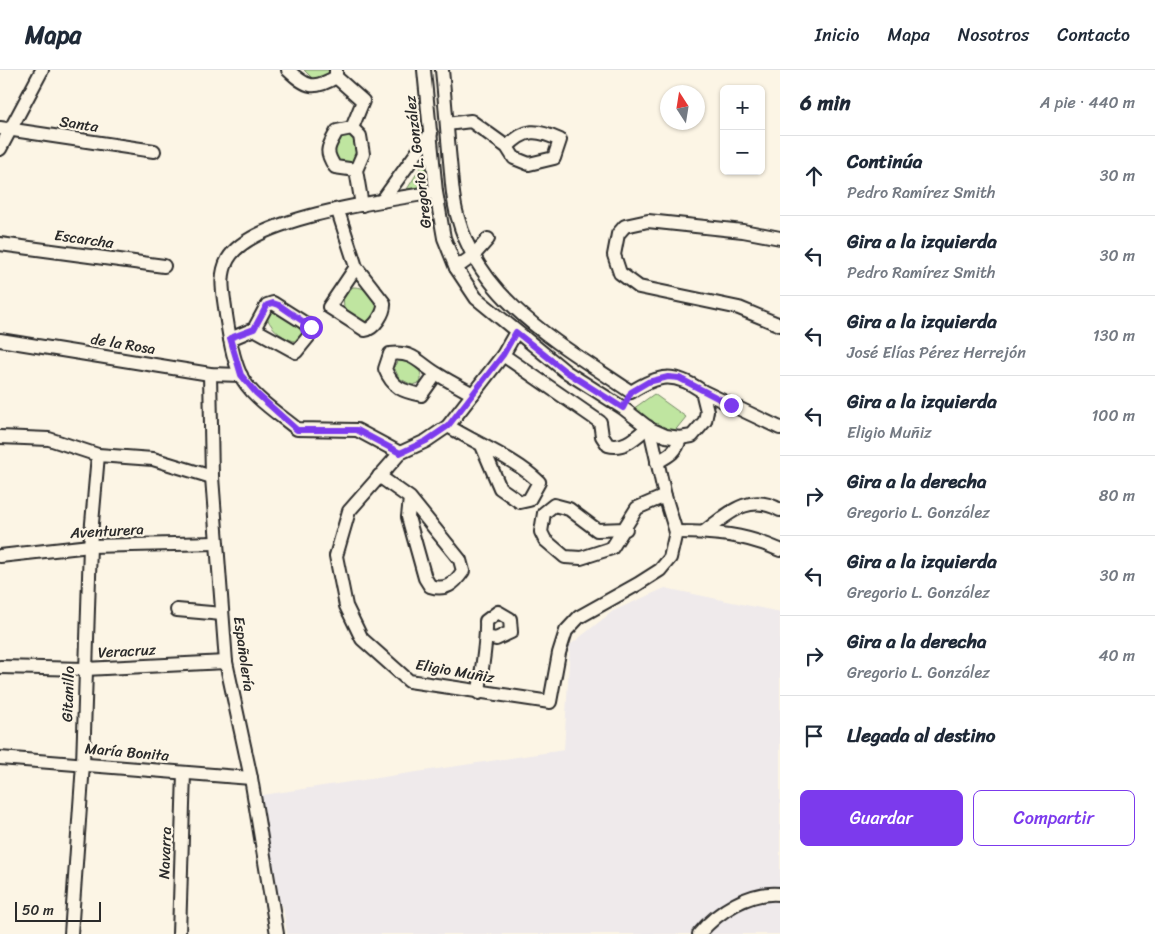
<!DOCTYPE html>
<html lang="es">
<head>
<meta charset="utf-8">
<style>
	:root { --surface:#fff; --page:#f6f6f7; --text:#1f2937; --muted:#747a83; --line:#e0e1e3; --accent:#7c3aed }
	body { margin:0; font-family:Sriracha,sans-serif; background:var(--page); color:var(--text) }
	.controls { position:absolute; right:15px; top:15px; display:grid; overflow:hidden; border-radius:8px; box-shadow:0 1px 4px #0004 }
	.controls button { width:45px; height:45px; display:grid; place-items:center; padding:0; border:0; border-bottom:1px solid var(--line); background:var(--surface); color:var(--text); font:25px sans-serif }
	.compass { position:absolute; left:660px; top:15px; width:45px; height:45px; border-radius:50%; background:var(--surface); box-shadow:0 1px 4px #0004; rotate:348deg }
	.scale { position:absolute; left:15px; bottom:12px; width:86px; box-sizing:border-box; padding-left:5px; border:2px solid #2b2b2b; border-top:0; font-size:14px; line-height:18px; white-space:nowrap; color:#2b2b2b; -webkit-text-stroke:4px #fcf5e5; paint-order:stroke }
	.stop { position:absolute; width:15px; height:15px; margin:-11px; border:4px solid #7c3aed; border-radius:50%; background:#fff }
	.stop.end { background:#7c3aed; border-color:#fff; box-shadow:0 1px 5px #0008 }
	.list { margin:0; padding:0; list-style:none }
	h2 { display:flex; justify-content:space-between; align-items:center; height:65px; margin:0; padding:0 20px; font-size:21px }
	h2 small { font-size:16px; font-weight:400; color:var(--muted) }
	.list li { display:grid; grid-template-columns:32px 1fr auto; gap:15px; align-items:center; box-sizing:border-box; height:80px; padding:0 20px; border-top:1px solid var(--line) }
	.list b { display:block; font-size:19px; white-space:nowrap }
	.list p { margin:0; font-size:16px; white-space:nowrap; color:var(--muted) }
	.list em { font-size:16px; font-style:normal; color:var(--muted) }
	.actions { display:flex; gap:10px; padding:15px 20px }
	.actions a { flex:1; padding:11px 0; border:1px solid var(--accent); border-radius:8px; text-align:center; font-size:18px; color:var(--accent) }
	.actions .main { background:var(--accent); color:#fff }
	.icon { flex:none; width:28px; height:28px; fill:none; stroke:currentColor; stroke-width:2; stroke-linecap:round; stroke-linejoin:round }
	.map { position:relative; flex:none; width:780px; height:864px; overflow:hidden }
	header { display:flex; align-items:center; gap:30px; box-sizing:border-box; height:70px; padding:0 25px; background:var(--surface); border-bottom:1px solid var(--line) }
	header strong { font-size:24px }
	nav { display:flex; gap:28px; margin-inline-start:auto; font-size:18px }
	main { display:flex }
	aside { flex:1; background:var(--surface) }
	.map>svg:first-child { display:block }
	.built { fill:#efeaeb }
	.green { fill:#bfe5a0; stroke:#758866 }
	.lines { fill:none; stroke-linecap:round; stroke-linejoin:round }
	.street-casing { stroke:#2b2b2b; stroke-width:16 }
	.street { stroke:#fcf5e5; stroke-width:12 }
	.route { stroke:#7c3aed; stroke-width:6 }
	.labels { text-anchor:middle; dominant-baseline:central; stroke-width:4.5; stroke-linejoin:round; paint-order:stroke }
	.street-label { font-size:15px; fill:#2b2b2b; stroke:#fcf5e5 }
</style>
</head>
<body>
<header>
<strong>Mapa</strong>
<nav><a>Inicio</a><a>Mapa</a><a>Nosotros</a><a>Contacto</a></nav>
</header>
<main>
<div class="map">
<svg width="780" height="864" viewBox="0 0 780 864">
	<rect width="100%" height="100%" fill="#fcf5e5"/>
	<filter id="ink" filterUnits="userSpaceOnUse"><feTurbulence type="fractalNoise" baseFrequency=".02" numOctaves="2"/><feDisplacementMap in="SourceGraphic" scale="10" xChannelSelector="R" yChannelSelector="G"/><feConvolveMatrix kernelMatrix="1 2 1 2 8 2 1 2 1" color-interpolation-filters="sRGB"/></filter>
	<g filter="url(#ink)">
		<polygon class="built" points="665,518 780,542 780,864 287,864 283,837 275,827 249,727 564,680 570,575 613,541"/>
		<g class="green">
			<polygon points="304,0 333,0 334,5 315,11"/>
			<polygon points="341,61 352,62 358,76 352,93 347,95 332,87 330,76"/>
			<polygon points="425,90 431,116 406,121"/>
			<path d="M 353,217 C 369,217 376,227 379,241 L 370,252 L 361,252 L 344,238 L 343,225 Z"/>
			<path d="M 269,242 C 283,241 298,253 303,266 L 298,272 C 284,269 273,261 267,248 Z"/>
			<path d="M 398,290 C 411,288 425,299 420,313 L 412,315 L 399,308 L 394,297 Z"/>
			<polygon points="654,324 686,347 673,363 662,364 633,339"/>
		</g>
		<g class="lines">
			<g class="street-casing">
				<g id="street">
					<path d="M 288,0 C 307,18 314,20 336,7 L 336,0"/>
					<path d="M 424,0 L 436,122 L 444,168 L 456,198 L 476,228 L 565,301 L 623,338 L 650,359 L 666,366 L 680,368 L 692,366 L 705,351 L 707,341 L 702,321 C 674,302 659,304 631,322 C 564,276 481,233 458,148 C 452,130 452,110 450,91 C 447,61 445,30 442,0"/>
					<polyline points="336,7 363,31 352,58"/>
					<path d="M 447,54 L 471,51 L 507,77 L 514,88 L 529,94 L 554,88 L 560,70 C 537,59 525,58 507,77"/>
					<polyline points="0,58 154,81"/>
					<polyline points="0,79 42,0"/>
					<path d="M 356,100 L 335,97 C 324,80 328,78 337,61 L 352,58 L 360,66 L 363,84 L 356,100 L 362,135"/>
					<polyline points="382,131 431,63"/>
					<path d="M 338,141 L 356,197 L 384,233 C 385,243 374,259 365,260 L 329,237 L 356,197"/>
					<polyline points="780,168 743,161 648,151 625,156 618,164 614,185 620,203 639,217 739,238 780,255"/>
					<polyline points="0,174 164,196"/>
					<polyline points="456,198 473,186 488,169"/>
					<polyline points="516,262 503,285 448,356 426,371 400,383 349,441 336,486 346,536 362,569 409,611 550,632 559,583 566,561 579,547 638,514 660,500 670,488 676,462 665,426 650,359"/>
					<polyline points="230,269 254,259 267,235 273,233 311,257 309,266 296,282 254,259"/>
					<polyline points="0,270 210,304 241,305"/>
					<path d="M 503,285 L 600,352 L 602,366 L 608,375 C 624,380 636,367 648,357"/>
					<polyline points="210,304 212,407 226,592 251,708 277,864"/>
					<path d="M 436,304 L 421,325 C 402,321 393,318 385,299 L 390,284 C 415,281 419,294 439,305 C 450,312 462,318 473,324"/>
					<polyline points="702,321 780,358"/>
					<path d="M 448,356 C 477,374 516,389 539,412 L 529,430 L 520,432 L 500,418 L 483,378"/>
					<polyline points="0,367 49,369 98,385 153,389 212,407"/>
					<path d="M 400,383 L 357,360 L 297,359 C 279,344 250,326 240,304 C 232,286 229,264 226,245 C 224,226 218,207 228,189 C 252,147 388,130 436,122"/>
					<path d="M 657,392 C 668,386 677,382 680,368"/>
					<path d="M 379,406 L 410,428 L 460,490 L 463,501 C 454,514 446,521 430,516 L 425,508 L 408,447 L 410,428"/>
					<polyline points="626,459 597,460 569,439 554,435 544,443 541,462 545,470 565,487 581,488 612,478 637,438 665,426"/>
					<path d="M 676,462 C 716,462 744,464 780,480"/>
					<path d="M 704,462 C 728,444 749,422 780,440"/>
					<polyline points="0,486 90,476 216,473"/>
					<polyline points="177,540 222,544"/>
					<polyline points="0,597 85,599 226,592"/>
					<path d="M 479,623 C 481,599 487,575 486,551 L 498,542 L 510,549 L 511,562 L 496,569 L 487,567"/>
					<polyline points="0,688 251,708"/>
					<polyline points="71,864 83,694 90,476 98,385"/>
					<polyline points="179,864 184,703"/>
					<path d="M 699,864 C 718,841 750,821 780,824"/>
				</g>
			</g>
			<use href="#street" class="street"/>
		</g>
	</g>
	<g class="lines" filter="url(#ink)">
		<polyline class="route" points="311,257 279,235 273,233 267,235 254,259 230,268 241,305 256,323 297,360 357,360 400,383 426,371 448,356 503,285 516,262 565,301 623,338 631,322 648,312 668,307 679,308 731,335"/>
	</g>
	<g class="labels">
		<g class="street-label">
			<text transform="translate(79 54) rotate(9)">Santa</text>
			<text transform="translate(418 92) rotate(-97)">Gregorio L. González</text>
			<text transform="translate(84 169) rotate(8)">Escarcha</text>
			<text transform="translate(123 274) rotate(9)">de la Rosa</text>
			<text transform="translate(107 461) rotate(-3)">Aventurera</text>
			<text transform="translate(127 581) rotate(-3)">Veracruz</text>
			<text transform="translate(244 584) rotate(82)">Españolería</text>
			<text transform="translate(455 601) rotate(10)">Eligio Muñiz</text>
			<text transform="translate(68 624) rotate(-88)">Gitanillo</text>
			<text transform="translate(127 682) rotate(5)">María Bonita</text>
			<text transform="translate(165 783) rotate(-88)">Navarra</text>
		</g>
	</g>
</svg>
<div class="controls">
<button>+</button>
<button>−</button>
</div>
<svg class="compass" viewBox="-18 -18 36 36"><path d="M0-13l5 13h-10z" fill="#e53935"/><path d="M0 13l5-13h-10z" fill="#747a83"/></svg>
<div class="scale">50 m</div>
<div class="stop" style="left:311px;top:257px"></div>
<div class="stop end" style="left:731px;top:335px"></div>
</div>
<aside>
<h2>6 min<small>A pie · 440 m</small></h2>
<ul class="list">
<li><svg class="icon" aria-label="ahead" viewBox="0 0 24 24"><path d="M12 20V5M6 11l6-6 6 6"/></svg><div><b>Continúa</b><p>Pedro Ramírez Smith</p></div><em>30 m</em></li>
<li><svg class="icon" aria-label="left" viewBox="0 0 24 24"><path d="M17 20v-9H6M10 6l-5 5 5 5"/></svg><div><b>Gira a la izquierda</b><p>Pedro Ramírez Smith</p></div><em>30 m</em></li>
<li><svg class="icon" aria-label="left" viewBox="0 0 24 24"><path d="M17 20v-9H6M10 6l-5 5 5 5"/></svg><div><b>Gira a la izquierda</b><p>José Elías Pérez Herrejón</p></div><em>130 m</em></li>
<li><svg class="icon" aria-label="left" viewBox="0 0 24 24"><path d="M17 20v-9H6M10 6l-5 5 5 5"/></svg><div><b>Gira a la izquierda</b><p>Eligio Muñiz</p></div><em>100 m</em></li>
<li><svg class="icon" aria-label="right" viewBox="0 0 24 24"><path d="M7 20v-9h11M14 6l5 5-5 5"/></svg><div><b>Gira a la derecha</b><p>Gregorio L. González</p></div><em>80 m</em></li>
<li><svg class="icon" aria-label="left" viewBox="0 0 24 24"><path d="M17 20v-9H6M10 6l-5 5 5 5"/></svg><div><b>Gira a la izquierda</b><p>Gregorio L. González</p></div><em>30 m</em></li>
<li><svg class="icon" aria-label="right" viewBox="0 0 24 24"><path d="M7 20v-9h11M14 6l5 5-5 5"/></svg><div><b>Gira a la derecha</b><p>Gregorio L. González</p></div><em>40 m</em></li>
<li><svg class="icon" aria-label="arrive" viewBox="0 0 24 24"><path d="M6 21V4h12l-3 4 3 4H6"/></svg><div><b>Llegada al destino</b></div></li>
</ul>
<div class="actions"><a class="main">Guardar</a><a>Compartir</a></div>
</aside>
</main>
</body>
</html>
